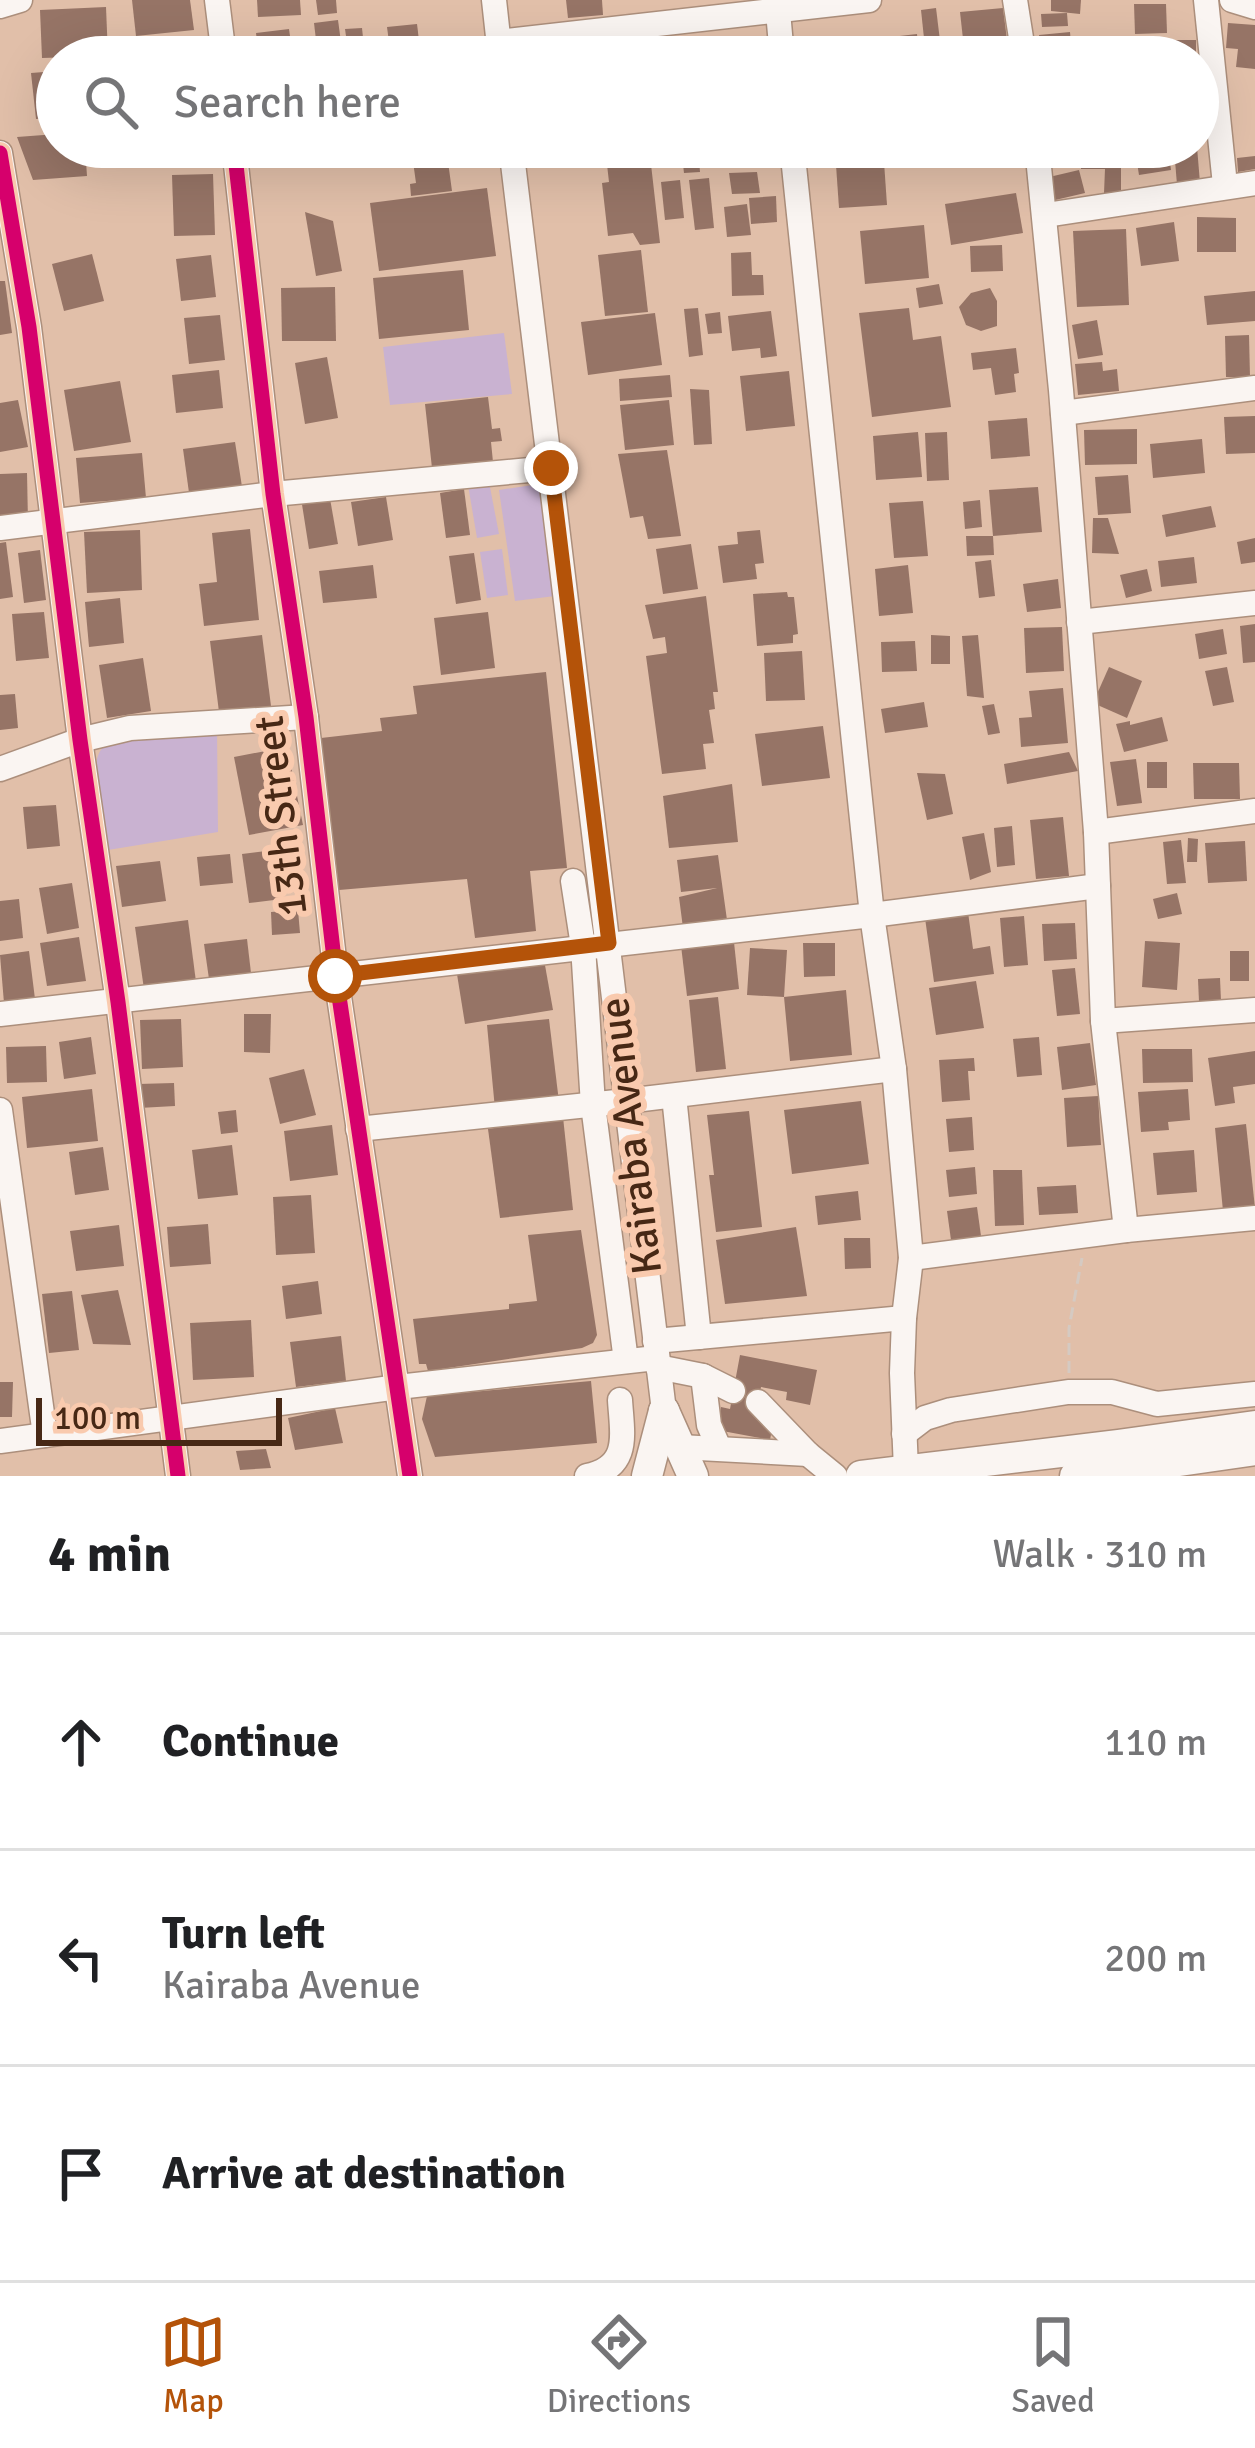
<!DOCTYPE html>
<html lang="en">
<head>
<meta charset="utf-8">
<style>
	:root { --surface:#fff; --page:#f6f6f6; --text:#202124; --muted:#757577; --line:#e0e0e0; --accent:#b45309 }
	body { margin:0; font-family:Signika,sans-serif; background:var(--page); color:var(--text) }
	.scale { position:absolute; left:36px; bottom:30px; width:246px; box-sizing:border-box; padding-left:12px; border:6px solid #472815; border-top:0; font-size:33px; line-height:42px; white-space:nowrap; color:#472815; -webkit-text-stroke:9px #f9caae; paint-order:stroke }
	.stop { position:absolute; width:36px; height:36px; margin:-27px; border:9px solid #b45309; border-radius:50%; background:#fff }
	.stop.end { background:#b45309; border-color:#fff; box-shadow:0 3px 12px #0008 }
	.list { margin:0; padding:0; list-style:none }
	h2 { display:flex; justify-content:space-between; align-items:center; height:156px; margin:0; padding:0 48px; font-size:51px }
	h2 small { font-size:39px; font-weight:400; color:var(--muted) }
	.list li { display:grid; grid-template-columns:78px 1fr auto; gap:36px; align-items:center; box-sizing:border-box; height:216px; padding:0 48px; border-top:3px solid var(--line) }
	.list b { display:block; font-size:45px; white-space:nowrap }
	.list p { margin:0; font-size:39px; white-space:nowrap; color:var(--muted) }
	.list em { font-size:39px; font-style:normal; color:var(--muted) }
	.icon { flex:none; width:66px; height:66px; fill:none; stroke:currentColor; stroke-width:2; stroke-linecap:round; stroke-linejoin:round }
	.map { position:relative; flex:none; width:1255px; height:1476px; overflow:hidden }
	.search { position:absolute; background:var(--surface); box-shadow:0 12px 48px #0002; left:36px; right:36px; top:36px; height:132px; display:flex; align-items:center; gap:30px; box-sizing:border-box; padding:0 42px; border-radius:66px; color:var(--muted); font-size:45px }
	.sheet { height:804px; background:var(--surface) }
	nav { display:flex; justify-content:space-around; align-items:center; box-sizing:border-box; height:168px; border-top:3px solid var(--line); background:var(--surface); font-size:33px; color:var(--muted) }
	nav a { display:grid; justify-items:center; gap:6px }
	nav .on { color:var(--accent) }
	.map>svg:first-child { display:block }
	.green { fill:#c9b2d1 }
	.building { fill:#967466 }
	.lines { fill:none; stroke-linecap:round; stroke-linejoin:round }
	.minor-casing { stroke:#ac8f7c; stroke-width:27 }
	.major-casing { stroke:#ac8f7c; stroke-width:33 }
	.path { stroke:#d5cac2; stroke-width:3; stroke-dasharray:12 6; stroke-linecap:butt }
	.minor { stroke:#faf5f2; stroke-width:24 }
	.major { stroke:#faf5f2; stroke-width:30 }
	.cycleway-casing { stroke:#f9caae; stroke-width:22 }
	.cycleway { stroke:#d6006c; stroke-width:15 }
	.route { stroke:#b45309; stroke-width:15 }
	.labels { text-anchor:middle; dominant-baseline:central; stroke-width:12; stroke-linejoin:round; paint-order:stroke }
	.street-label { font-size:42px; fill:#472815; stroke:#f9caae }
</style>
</head>
<body>
<div class="map">
<svg width="1255" height="1476" viewBox="0 0 1255 1476">
	<rect width="100%" height="100%" fill="#e1bfa9"/>
	<g class="green">
		<polygon points="504,333 512,394 390,405 383,347"/>
		<polygon points="489,482 499,534 477,538 468,485"/>
		<polygon points="539,484 555,596 515,601 499,490"/>
		<polygon points="502,549 508,595 487,598 480,552"/>
		<path d="M 217,728 L 218,832 L 108,850 L 96,770 C 96,760 98,750 107,744 C 129,728 189,730 217,728 Z"/>
	</g>
	<g class="building">
		<polygon points="132,0 190,0 194,30 136,36"/>
		<polygon points="257,0 300,0 301,15 258,17"/>
		<polygon points="316,0 336,0 337,13 318,15"/>
		<polygon points="566,0 602,0 603,15 568,18"/>
		<polygon points="1051,0 1081,0 1080,14 1051,11"/>
		<polygon points="1134,4 1166,4 1167,33 1135,34"/>
		<polygon points="106,7 108,56 42,58 40,10"/>
		<polygon points="936,8 942,57 926,57 921,10"/>
		<polygon points="1003,8 1009,56 965,57 960,12"/>
		<polygon points="1067,13 1068,26 1042,27 1041,14"/>
		<polygon points="338,20 343,57 318,57 314,23"/>
		<polygon points="1228,23 1255,25 1255,69 1236,67 1238,49 1226,48"/>
		<polygon points="417,24 421,57 391,57 387,27"/>
		<polygon points="362,28 365,57 349,57 345,29"/>
		<polygon points="289,29 293,57 259,57 256,33"/>
		<polygon points="1070,32 1072,57 1040,57 1039,35"/>
		<polygon points="917,34 919,57 893,57 891,37"/>
		<polygon points="883,39 885,57 848,57 846,43"/>
		<rect x="1139" y="40" width="57" height="17"/>
		<polygon points="751,44 753,57 702,57 701,50"/>
		<polygon points="57,71 57,117 36,119 31,73"/>
		<polygon points="57,134 57,147 85,147 87,176 33,180 17,137"/>
		<polygon points="153,147 216,147 217,163 155,167"/>
		<polygon points="269,147 322,147 322,150 270,155"/>
		<polygon points="411,147 446,147 452,191 411,196 410,184 416,183"/>
		<polygon points="605,147 649,147 660,243 640,245 633,233 608,236 602,183 609,182"/>
		<polygon points="681,147 698,147 700,172 684,173"/>
		<polygon points="1045,147 1080,147 1081,155 1046,159"/>
		<polygon points="1098,147 1121,147 1121,193 1104,193 1105,169 1081,169 1081,158 1098,159"/>
		<polygon points="1152,147 1168,147 1171,170 1139,175 1135,150"/>
		<polygon points="1197,147 1200,183 1177,185 1174,148"/>
		<polygon points="1255,156 1255,169 1238,172 1237,158"/>
		<polygon points="884,162 887,205 839,208 836,165"/>
		<polygon points="1079,170 1085,193 1051,201 1045,178"/>
		<polygon points="757,172 760,193 732,194 729,173"/>
		<polygon points="213,174 215,235 174,236 172,175"/>
		<polygon points="709,178 714,228 695,230 689,180"/>
		<polygon points="680,180 684,218 665,220 661,182"/>
		<polygon points="487,188 496,256 379,271 370,203"/>
		<polygon points="1016,193 1023,233 951,245 945,204"/>
		<polygon points="776,196 777,222 751,224 749,198"/>
		<polygon points="747,204 751,235 727,237 724,207"/>
		<polygon points="305,212 333,221 342,271 316,276"/>
		<polygon points="1197,217 1236,218 1236,252 1197,252"/>
		<polygon points="1174,222 1179,261 1141,266 1136,228"/>
		<polygon points="924,225 929,278 865,284 860,231"/>
		<polygon points="1126,229 1129,305 1077,307 1073,231"/>
		<polygon points="1002,245 1003,271 971,272 970,246"/>
		<polygon points="641,250 648,312 605,316 598,255"/>
		<polygon points="751,252 752,275 763,275 764,295 732,296 731,253"/>
		<polygon points="92,254 104,301 64,311 52,264"/>
		<polygon points="211,255 216,297 181,301 176,259"/>
		<polygon points="463,270 469,330 379,339 373,278"/>
		<polygon points="0,281 5,281 12,333 0,335"/>
		<polygon points="939,284 943,304 919,308 916,288"/>
		<polygon points="335,287 336,341 282,341 281,288"/>
		<polygon points="990,288 997,301 997,326 981,331 966,325 959,307 971,293"/>
		<polygon points="1255,291 1255,321 1207,325 1204,296"/>
		<polygon points="698,308 703,355 689,357 684,309"/>
		<polygon points="909,308 913,340 941,336 951,407 872,417 859,313"/>
		<polygon points="771,311 777,356 761,358 760,348 732,351 728,316"/>
		<polygon points="720,312 722,333 708,334 705,314"/>
		<polygon points="655,313 662,365 588,375 581,322"/>
		<polygon points="220,315 225,360 189,364 184,318"/>
		<polygon points="1097,320 1103,355 1078,359 1072,325"/>
		<polygon points="1249,335 1250,377 1226,377 1225,336"/>
		<polygon points="1016,348 1019,373 1014,374 1016,392 995,395 991,368 973,370 971,353"/>
		<polygon points="327,357 338,418 305,424 295,363"/>
		<polygon points="1102,362 1103,371 1117,369 1119,391 1078,395 1075,364"/>
		<polygon points="219,370 223,408 176,413 172,375"/>
		<polygon points="789,371 795,426 746,431 740,376"/>
		<polygon points="670,375 672,397 620,401 619,379"/>
		<polygon points="120,381 131,442 74,451 64,390"/>
		<polygon points="690,389 709,390 712,444 694,445"/>
		<polygon points="488,397 492,429 500,428 502,441 491,442 493,462 432,468 425,404"/>
		<polygon points="18,400 28,447 0,452 0,403"/>
		<polygon points="669,400 674,445 625,450 620,405"/>
		<polygon points="1255,416 1255,453 1226,454 1224,417"/>
		<polygon points="1027,418 1030,456 991,459 988,421"/>
		<polygon points="1137,429 1137,464 1085,465 1084,430"/>
		<polygon points="918,432 922,477 876,480 873,436"/>
		<polygon points="947,432 949,480 927,481 925,433"/>
		<polygon points="1202,439 1205,473 1153,478 1150,444"/>
		<polygon points="235,442 243,493 190,500 183,449"/>
		<polygon points="667,450 681,536 648,539 643,516 630,518 618,454"/>
		<polygon points="142,453 146,498 80,503 76,458"/>
		<polygon points="27,473 28,522 0,523 0,474"/>
		<polygon points="1128,475 1131,513 1098,515 1095,477"/>
		<polygon points="1038,487 1042,532 993,536 989,490"/>
		<polygon points="464,489 470,535 446,538 440,493"/>
		<polygon points="329,493 338,544 309,549 301,498"/>
		<polygon points="386,497 393,540 358,546 351,502"/>
		<polygon points="980,500 982,527 965,529 963,502"/>
		<polygon points="923,501 928,556 894,558 889,503"/>
		<polygon points="1211,506 1216,527 1166,537 1162,515"/>
		<polygon points="1093,518 1108,518 1119,554 1092,553"/>
		<polygon points="250,529 259,620 204,626 199,584 217,582 212,533"/>
		<polygon points="140,530 142,590 87,593 84,532"/>
		<polygon points="760,530 764,563 755,564 757,579 723,583 718,546 738,544 737,532"/>
		<polygon points="966,536 993,536 994,555 967,556"/>
		<polygon points="1255,538 1255,562 1241,564 1237,542"/>
		<polygon points="6,542 13,597 0,599 0,543"/>
		<polygon points="691,544 698,589 663,594 656,549"/>
		<polygon points="40,550 46,600 24,603 18,553"/>
		<polygon points="474,553 481,600 456,604 449,556"/>
		<polygon points="1194,557 1197,583 1161,587 1158,561"/>
		<polygon points="991,560 995,596 979,598 975,562"/>
		<polygon points="373,565 377,598 323,603 319,571"/>
		<polygon points="908,565 913,613 879,616 875,569"/>
		<polygon points="1147,569 1152,591 1126,598 1120,575"/>
		<polygon points="1058,579 1061,608 1027,612 1023,584"/>
		<polygon points="787,592 788,597 794,597 798,634 793,635 793,643 757,646 753,594"/>
		<polygon points="706,596 718,692 713,692 715,709 709,710 714,743 703,744 706,769 662,774 646,656 667,653 665,637 653,639 645,605"/>
		<polygon points="120,598 124,643 89,647 85,602"/>
		<polygon points="44,612 49,658 16,661 12,614"/>
		<polygon points="488,612 495,668 441,675 434,618"/>
		<polygon points="1255,624 1255,662 1243,663 1240,626"/>
		<polygon points="1062,627 1064,671 1026,673 1024,628"/>
		<polygon points="1223,629 1227,654 1199,659 1195,634"/>
		<polygon points="262,635 271,706 219,712 210,641"/>
		<polygon points="931,635 950,636 950,664 931,664"/>
		<polygon points="978,635 984,698 967,696 962,636"/>
		<polygon points="915,641 917,671 882,672 881,642"/>
		<polygon points="802,651 805,700 766,701 764,653"/>
		<polygon points="143,658 151,711 107,718 99,665"/>
		<polygon points="1109,667 1142,681 1127,718 1093,703"/>
		<polygon points="1227,667 1234,702 1213,706 1205,671"/>
		<polygon points="546,672 567,868 530,871 536,931 475,938 467,879 339,890 321,738 382,731 380,718 417,714 413,686"/>
		<polygon points="1063,688 1068,743 1021,747 1019,718 1032,717 1029,691"/>
		<polygon points="15,694 18,728 0,730 0,695"/>
		<polygon points="924,702 928,727 885,733 881,709"/>
		<polygon points="994,704 1000,733 988,735 982,706"/>
		<polygon points="1162,717 1168,741 1124,752 1116,724 1130,721 1130,725"/>
		<polygon points="823,726 830,778 762,786 755,734"/>
		<polygon points="287,747 303,825 249,835 234,757"/>
		<polygon points="1069,752 1078,771 1007,784 1004,764"/>
		<polygon points="1136,759 1142,803 1117,806 1110,762"/>
		<rect x="1147" y="762" width="20" height="26"/>
		<polygon points="1193,763 1239,763 1240,799 1194,799"/>
		<polygon points="917,773 945,774 953,814 927,820"/>
		<polygon points="732,784 738,842 669,848 663,796"/>
		<polygon points="56,805 60,846 27,849 23,807"/>
		<polygon points="1063,817 1069,876 1036,879 1030,820"/>
		<polygon points="1012,826 1015,865 997,867 994,828"/>
		<polygon points="984,833 991,872 970,880 962,837"/>
		<polygon points="1188,838 1198,839 1197,862 1187,862"/>
		<polygon points="1181,840 1186,883 1167,884 1163,842"/>
		<polygon points="1245,841 1247,881 1208,883 1205,843"/>
		<polygon points="274,850 282,899 249,903 242,854"/>
		<polygon points="230,854 233,883 200,886 197,857"/>
		<polygon points="718,855 727,920 683,928 679,897 717,888 681,892 677,860"/>
		<polygon points="160,861 166,901 122,907 116,866"/>
		<polygon points="72,883 79,928 47,934 39,888"/>
		<polygon points="1177,893 1182,914 1158,919 1153,899"/>
		<polygon points="19,899 23,938 0,941 0,901"/>
		<polygon points="298,910 300,933 272,935 271,912"/>
		<polygon points="968,912 973,949 990,946 994,974 934,982 925,918"/>
		<polygon points="1024,916 1028,965 1004,967 1000,918"/>
		<polygon points="188,920 196,982 144,989 135,927"/>
		<polygon points="1075,923 1077,959 1044,961 1042,924"/>
		<polygon points="733,933 739,989 687,996 680,937"/>
		<polygon points="79,937 86,981 47,986 40,943"/>
		<polygon points="247,939 251,973 209,979 204,944"/>
		<polygon points="1145,941 1180,943 1177,990 1142,987"/>
		<polygon points="803,943 835,943 835,976 804,977"/>
		<polygon points="750,948 787,950 784,997 747,995"/>
		<polygon points="29,951 35,999 4,1003 0,955"/>
		<rect x="1230" y="951" width="19" height="30"/>
		<polygon points="543,954 553,1010 465,1024 456,968"/>
		<polygon points="1075,968 1080,1014 1057,1016 1052,970"/>
		<polygon points="1220,978 1221,1001 1199,1002 1198,979"/>
		<polygon points="976,981 984,1028 936,1035 929,988"/>
		<polygon points="846,990 852,1055 790,1061 784,997"/>
		<polygon points="718,997 726,1069 696,1072 689,1000"/>
		<polygon points="244,1014 271,1014 270,1053 244,1052"/>
		<polygon points="181,1019 183,1067 142,1069 140,1020"/>
		<polygon points="549,1019 559,1102 495,1109 487,1025"/>
		<polygon points="91,1037 96,1074 64,1079 59,1042"/>
		<polygon points="1039,1037 1042,1075 1017,1077 1013,1039"/>
		<polygon points="1090,1043 1096,1085 1062,1090 1057,1047"/>
		<polygon points="46,1046 47,1082 7,1083 6,1047"/>
		<polygon points="1142,1049 1192,1049 1193,1082 1143,1083"/>
		<polygon points="1255,1051 1255,1084 1233,1087 1235,1103 1215,1106 1208,1058"/>
		<polygon points="974,1058 975,1071 968,1071 970,1100 942,1102 939,1060"/>
		<polygon points="304,1069 316,1115 280,1124 269,1078"/>
		<polygon points="174,1083 175,1106 139,1108 138,1084"/>
		<polygon points="92,1089 98,1141 27,1148 22,1097"/>
		<polygon points="1188,1089 1190,1120 1168,1122 1169,1130 1141,1132 1138,1092"/>
		<polygon points="1098,1096 1101,1145 1067,1147 1064,1098"/>
		<polygon points="861,1101 869,1164 792,1174 784,1110"/>
		<polygon points="236,1110 238,1132 221,1134 218,1112"/>
		<polygon points="749,1111 762,1227 716,1232 709,1175 714,1175 707,1115"/>
		<polygon points="563,1117 573,1210 500,1218 488,1129"/>
		<polygon points="972,1117 974,1150 949,1152 946,1119"/>
		<polygon points="1246,1124 1255,1208 1223,1211 1215,1128"/>
		<polygon points="332,1125 338,1175 290,1181 284,1131"/>
		<polygon points="232,1145 238,1195 198,1199 192,1150"/>
		<polygon points="103,1147 109,1190 75,1195 69,1152"/>
		<polygon points="1194,1150 1197,1192 1157,1195 1153,1153"/>
		<polygon points="975,1167 977,1194 949,1197 946,1170"/>
		<polygon points="993,1170 1022,1170 1024,1225 995,1226"/>
		<polygon points="1076,1185 1078,1213 1039,1215 1037,1187"/>
		<polygon points="858,1191 861,1220 818,1225 815,1196"/>
		<polygon points="311,1195 315,1253 276,1255 273,1197"/>
		<polygon points="977,1207 981,1236 951,1240 947,1211"/>
		<polygon points="208,1224 211,1264 170,1267 167,1227"/>
		<polygon points="119,1225 124,1266 76,1271 70,1231"/>
		<polygon points="796,1227 807,1296 725,1304 716,1240"/>
		<polygon points="581,1230 597,1335 593,1343 582,1348 428,1371 426,1364 419,1364 413,1319 509,1309 509,1304 537,1301 528,1235"/>
		<polygon points="844,1238 870,1238 871,1268 845,1269"/>
		<polygon points="318,1281 322,1314 286,1319 282,1286"/>
		<polygon points="118,1290 131,1345 93,1344 81,1295"/>
		<polygon points="72,1291 79,1350 49,1353 42,1294"/>
		<polygon points="251,1320 254,1377 193,1380 190,1323"/>
		<polygon points="341,1336 346,1381 296,1387 290,1342"/>
		<polygon points="740,1355 817,1370 810,1405 786,1400 787,1392 761,1387 756,1415 774,1418 770,1440 717,1430 721,1407 730,1409"/>
		<polygon points="591,1381 597,1443 435,1457 422,1419 427,1396"/>
		<polygon points="0,1382 13,1382 12,1417 0,1417"/>
		<polygon points="335,1408 343,1443 295,1450 288,1418"/>
		<polygon points="266,1449 271,1468 240,1470 236,1451"/>
	</g>
	<g class="lines">
		<g class="minor-casing">
			<g id="minor">
				<polyline points="217,0 224,57"/>
				<polyline points="494,0 500,55"/>
				<polyline points="777,0 782,57"/>
				<polyline points="1015,0 1024,57"/>
				<polyline points="1206,0 1225,185"/>
				<polyline points="1232,0 1255,7"/>
				<polyline points="0,6 20,0"/>
				<polyline points="498,42 869,0"/>
				<polyline points="234,147 273,494 306,717 336,976 410,1476"/>
				<polyline points="511,147 664,1411"/>
				<polyline points="792,147 872,915 894,1069 911,1258 904,1318 902,1373 906,1470"/>
				<polyline points="1037,147 1061,390 1096,832 1103,1021 1126,1230"/>
				<polyline points="0,153 29,327 80,740 118,1002 178,1476"/>
				<polyline points="1046,215 1255,183"/>
				<polyline points="1063,413 1255,388"/>
				<polyline points="0,528 273,494 551,468"/>
				<polyline points="1079,622 1255,603"/>
				<polyline points="0,769 80,740 130,728 306,717"/>
				<polyline points="1096,832 1255,811"/>
				<polyline points="573,881 583,946 593,1105 626,1361"/>
				<polyline points="0,1014 872,915 1098,886"/>
				<polyline points="1103,1021 1255,1010"/>
				<polyline points="674,1096 699,1337"/>
				<polyline points="0,1110 45,1435"/>
				<polyline points="358,1129 626,1101 894,1069"/>
				<polyline points="911,1258 1126,1230 1255,1218"/>
				<polyline points="655,1341 904,1318"/>
				<polyline points="658,1367 703,1376 733,1391"/>
				<polyline points="703,1376 709,1425 719,1448"/>
				<polyline points="758,1402 808,1454 835,1476"/>
				<polyline points="904,1434 925,1418 951,1410 1068,1392 1112,1392 1157,1404 1255,1394"/>
				<polyline points="0,1441 398,1387 656,1358"/>
				<polyline points="680,1447 808,1454"/>
				<path d="M 587,1476 C 631,1467 622,1434 620,1400"/>
			</g>
		</g>
		<g class="major-casing">
			<g id="major">
				<polyline points="664,1411 693,1476"/>
				<polyline points="647,1476 664,1411"/>
				<polyline points="861,1476 1119,1445 1255,1426"/>
				<polyline points="1075,1476 1255,1450"/>
			</g>
		</g>
		<polyline class="path" points="1069,1373 1069,1328 1082,1258"/>
		<use href="#minor" class="minor"/>
		<use href="#major" class="major"/>
		<g class="cycleway-casing">
			<g id="cycleway">
				<polyline points="234,147 273,494 306,717 336,976 410,1476"/>
				<polyline points="0,153 29,327 80,740 118,1002 178,1476"/>
			</g>
		</g>
		<use href="#cycleway" class="cycleway"/>
	</g>
	<g class="lines">
		<polyline class="route" points="335,976 609,943 551,468"/>
	</g>
	<g class="labels">
		<g class="street-label">
			<text transform="translate(281 816) rotate(-97)">13th Street</text>
			<text transform="translate(631 1136) rotate(-97)">Kairaba Avenue</text>
		</g>
	</g>
</svg>
<div class="scale">100 m</div>
<div class="stop" style="left:335px;top:976px"></div>
<div class="stop end" style="left:551px;top:468px"></div>
<div class="search"><svg class="icon" aria-label="search" viewBox="0 0 24 24"><circle cx="10" cy="10" r="6"/><path d="M15 15l6 6"/></svg>Search here</div>
</div>
<section class="sheet">
<h2>4 min<small>Walk · 310 m</small></h2>
<ul class="list">
<li><svg class="icon" aria-label="ahead" viewBox="0 0 24 24"><path d="M12 20V5M6 11l6-6 6 6"/></svg><div><b>Continue</b></div><em>110 m</em></li>
<li><svg class="icon" aria-label="left" viewBox="0 0 24 24"><path d="M17 20v-9H6M10 6l-5 5 5 5"/></svg><div><b>Turn left</b><p>Kairaba Avenue</p></div><em>200 m</em></li>
<li><svg class="icon" aria-label="arrive" viewBox="0 0 24 24"><path d="M6 21V4h12l-3 4 3 4H6"/></svg><div><b>Arrive at destination</b></div></li>
</ul>
</section>
<nav>
<a class="on"><svg class="icon" aria-label="map" viewBox="0 0 24 24"><path d="M3 6l6-2 6 2 6-2v14l-6 2-6-2-6 2zM9 4v14M15 6v14"/></svg>Map</a>
<a><svg class="icon" aria-label="directions" viewBox="0 0 24 24"><path d="M12 3l9 9-9 9-9-9zM9 14v-3h6M13 9l2 2-2 2"/></svg>Directions</a>
<a><svg class="icon" aria-label="saved" viewBox="0 0 24 24"><path d="M7 4h10v16l-5-4-5 4z"/></svg>Saved</a>
</nav>
</body>
</html>
